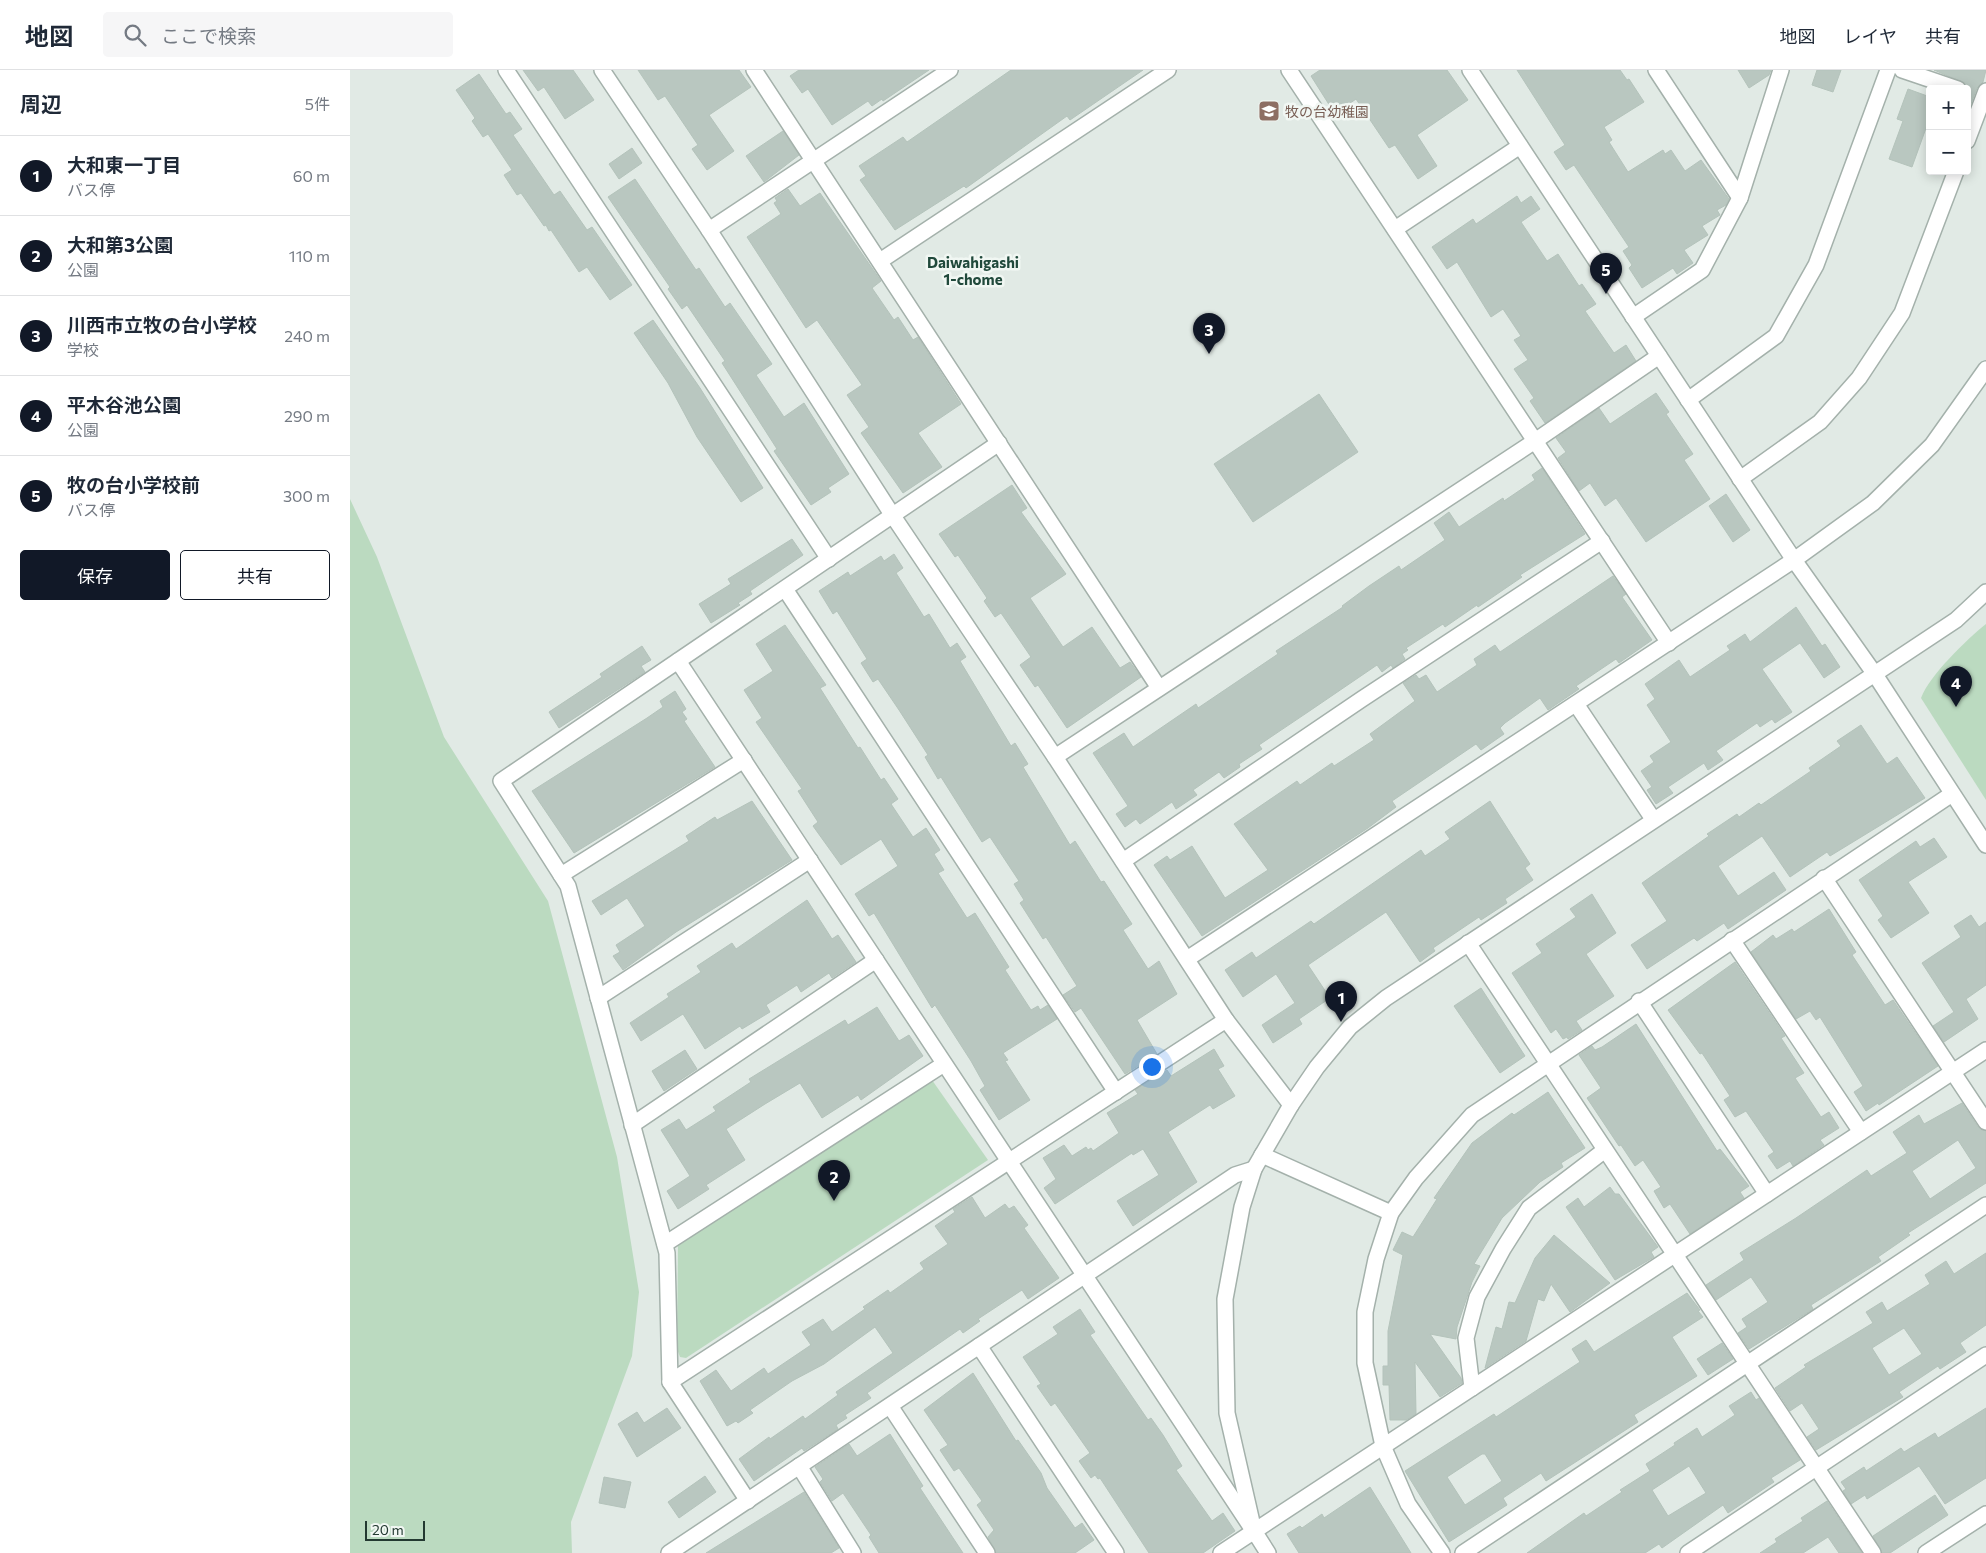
<!DOCTYPE html>
<html lang="ja">
<head>
<meta charset="utf-8">
<style>
	:root { --surface:#fff; --page:#f6f6f7; --text:#1f2937; --muted:#747a83; --line:#e0e1e3; --accent:#111827 }
	body { margin:0; font-family:Commissioner,"Noto Sans JP",sans-serif; background:var(--page); color:var(--text) }
	.controls { position:absolute; right:15px; top:15px; display:grid; overflow:hidden; border-radius:5px; box-shadow:0 2px 12px #0003 }
	.controls button { width:45px; height:45px; display:grid; place-items:center; padding:0; border:0; border-bottom:1px solid var(--line); background:var(--surface); color:var(--text); font:25px sans-serif }
	.scale { position:absolute; left:15px; bottom:12px; width:60px; box-sizing:border-box; padding-left:5px; border:2px solid #233931; border-top:0; font-size:14px; line-height:18px; white-space:nowrap; color:#233931; -webkit-text-stroke:4px #f1f7f3; paint-order:stroke }
	.you { position:absolute; left:801px; top:996px; width:18px; height:18px; margin:-12px; border:4px solid #fff; border-radius:50%; background:#1a73e8; box-shadow:0 0 0 8px #1a73e833 }
	.badge { display:grid; place-items:center; width:32px; height:32px; border-radius:50%; background:var(--accent); color:#fff; font-size:16px; font-weight:700 }
	.pin { position:absolute; translate:-50% -41px; filter:drop-shadow(0 1px 2px #0008) }
	.pin::after { content:''; position:absolute; top:26px; width:18px; height:15px; background:inherit; clip-path:polygon(0 0,100% 0,50% 100%) }
	.list { margin:0; padding:0; list-style:none }
	h2 { display:flex; justify-content:space-between; align-items:center; height:65px; margin:0; padding:0 20px; font-size:21px }
	h2 small { font-size:16px; font-weight:400; color:var(--muted) }
	.list li { display:grid; grid-template-columns:32px 1fr auto; gap:15px; align-items:center; box-sizing:border-box; height:80px; padding:0 20px; border-top:1px solid var(--line) }
	.list b { display:block; font-size:19px; white-space:nowrap }
	.list p { margin:0; font-size:16px; white-space:nowrap; color:var(--muted) }
	.list em { font-size:16px; font-style:normal; color:var(--muted) }
	.actions { display:flex; gap:10px; padding:15px 20px }
	.actions a { flex:1; padding:11px 0; border:1px solid var(--accent); border-radius:5px; text-align:center; font-size:18px; color:var(--accent) }
	.actions .main { background:var(--accent); color:#fff }
	.icon { flex:none; width:28px; height:28px; fill:none; stroke:currentColor; stroke-width:2; stroke-linecap:round; stroke-linejoin:round }
	.map { position:relative; flex:none; width:1636px; height:1483px; overflow:hidden }
	header { display:flex; align-items:center; gap:30px; box-sizing:border-box; height:70px; padding:0 25px; background:var(--surface); border-bottom:1px solid var(--line) }
	header strong { font-size:24px }
	nav { display:flex; gap:28px; margin-inline-start:auto; font-size:18px }
	.search { width:350px; height:45px; background:var(--page); display:flex; align-items:center; gap:12px; box-sizing:border-box; padding:0 18px; border-radius:5px; color:var(--muted); font-size:19px }
	main { display:flex }
	aside { flex:1; background:var(--surface) }
	.map>svg:first-child { display:block }
	.green { fill:#bbdac0 }
	.building { fill:#b9c7c0; stroke:#b4c3bb; fill-rule:evenodd }
	.lines { fill:none; stroke-linecap:round; stroke-linejoin:round }
	.minor-casing { stroke:#a4b1ab; stroke-width:18 }
	.tertiary-casing { stroke:#a4b1ab; stroke-width:18 }
	.minor { stroke:#fff; stroke-width:15 }
	.tertiary { stroke:#fff; stroke-width:15 }
	.labels { text-anchor:middle; dominant-baseline:central; stroke-width:5; stroke-linejoin:round; paint-order:stroke }
	.education-label { font-size:14px; fill:#785e54; stroke:#f1f7f3; text-anchor:start }
	.neighbourhood-label { font-size:15px; font-weight:bold; fill:#20493b; stroke:#f1f7f3 }
</style>
</head>
<body>
<header>
<strong>地図</strong>
<div class="search"><svg class="icon" aria-label="search" viewBox="0 0 24 24"><circle cx="10" cy="10" r="6"/><path d="M15 15l6 6"/></svg>ここで検索</div>
<nav><a>地図</a><a>レイヤ</a><a>共有</a></nav>
</header>
<main>
<aside>
<h2>周辺<small>5件</small></h2>
<ul class="list">
<li><span class="badge">1</span><div><b>大和東一丁目</b><p>バス停</p></div><em>60 m</em></li>
<li><span class="badge">2</span><div><b>大和第3公園</b><p>公園</p></div><em>110 m</em></li>
<li><span class="badge">3</span><div><b>川西市立牧の台小学校</b><p>学校</p></div><em>240 m</em></li>
<li><span class="badge">4</span><div><b>平木谷池公園</b><p>公園</p></div><em>290 m</em></li>
<li><span class="badge">5</span><div><b>牧の台小学校前</b><p>バス停</p></div><em>300 m</em></li>
</ul>
<div class="actions"><a class="main">保存</a><a>共有</a></div>
</aside>
<div class="map">
<svg width="1636" height="1483" viewBox="0 0 1636 1483">
	<rect width="100%" height="100%" fill="#e1eae5"/>
	<g class="green">
		<polygon points="0,429 27,487 94,667 198,831 267,1087 289,1222 282,1286 221,1452 222,1483 0,1483"/>
		<path d="M 1636,554 L 1636,730 L 1571,628 C 1579,606 1617,569 1636,554 Z"/>
		<polygon points="582,1010 638,1090 336,1288 330,1287 327,1279 328,1173"/>
	</g>
	<g class="building">
		<polygon points="173,0 223,0 244,30 215,49 194,17 188,21"/>
		<polygon points="288,0 389,0 401,17 359,45 384,81 357,100 342,79 348,75 315,26 308,30"/>
		<polygon points="449,0 579,0 533,31 532,29 522,36 518,31 482,55 458,19 452,23 440,6"/>
		<polygon points="661,0 793,0 720,50 717,46 616,118 614,116 545,160 510,110 516,106 509,96 553,67 557,72"/>
		<polygon points="970,0 1097,0 1118,30 1067,65 1087,96 1068,109 1045,75 1039,78 1006,29 985,44 961,6"/>
		<polygon points="1167,0 1270,0 1277,10 1279,9 1294,32 1254,57 1262,70 1259,72 1278,102 1313,80 1315,84 1321,80 1335,101 1351,90 1379,129 1376,135 1367,140 1370,145 1352,156 1358,165 1334,180 1343,193 1327,204 1323,198 1292,218 1279,198 1282,195 1273,181 1279,177 1224,95 1216,100 1204,82 1215,75"/>
		<polygon points="1388,0 1421,0 1419,5 1399,18"/>
		<polygon points="1467,0 1491,0 1483,22 1462,15"/>
		<polygon points="1584,0 1636,0 1633,12 1627,18 1617,44 1617,14"/>
		<polygon points="129,4 156,44 160,42 172,59 163,65 204,125 210,121 237,160 242,157 282,215 260,230 237,197 229,202 201,160 199,161 196,155 194,156 171,123 167,125 154,105 162,100 138,64 133,67 122,51 125,48 106,20"/>
		<polygon points="1558,19 1580,27 1580,47 1562,97 1539,89 1553,51 1547,49"/>
		<polygon points="433,61 449,85 414,112 396,86"/>
		<polygon points="282,78 292,93 269,109 259,94"/>
		<polygon points="285,109 346,200 349,198 375,237 380,233 422,294 406,305 434,347 454,333 499,404 478,418 481,422 461,435 424,381 427,379 372,293 375,291 337,235 332,239 318,219 320,217 258,127"/>
		<polygon points="438,119 450,136 470,123 531,211 522,218 544,250 548,247 563,270 568,267 611,334 568,363 592,397 553,423 511,363 519,357 497,325 512,315 467,250 456,258 397,167 431,144 424,133 427,131 425,128"/>
		<polygon points="1167,126 1171,133 1181,126 1190,139 1171,152 1197,191 1208,184 1229,216 1232,214 1246,234 1235,241 1264,283 1276,275 1286,291 1195,353 1180,331 1184,328 1164,299 1178,290 1164,270 1171,266 1153,239 1141,247 1107,192 1097,199 1082,177 1123,149 1126,154"/>
		<polygon points="303,250 350,318 413,418 391,432 347,367 318,313 284,263"/>
		<polygon points="1306,323 1319,342 1316,344 1343,384 1334,390 1360,429 1296,472 1266,428 1255,436 1240,413 1229,421 1208,388 1216,382 1206,368 1249,338 1260,354"/>
		<polygon points="969,324 1008,382 903,452 864,394"/>
		<polygon points="1192,398 1235,464 1170,505 1172,507 1128,537 1127,535 1095,557 1093,554 1056,578 1058,580 1052,584 1055,589 1043,598 1041,595 1032,602 1027,595 958,642 909,675 912,679 889,694 890,697 874,708 869,702 843,720 847,725 826,739 822,732 790,754 786,749 775,757 766,744 778,736 743,683 774,663 783,677 846,634 848,638 928,584 926,581 993,537 992,536 1019,516 1049,496 1051,500 1095,470 1084,453 1099,442 1109,457 1153,428 1154,431 1185,410 1182,405"/>
		<polygon points="662,415 677,438 671,442 716,504 680,528 713,577 742,557 770,598 780,592 791,607 717,658 688,615 685,617 670,595 681,587 651,543 645,547 634,531 637,528 608,485 605,487 589,464"/>
		<polygon points="1376,424 1400,460 1383,472 1359,436"/>
		<polygon points="442,469 453,485 400,521 402,524 388,533 390,535 361,553 349,534 381,514 378,509"/>
		<polygon points="544,484 553,498 546,503 574,547 579,544 600,578 607,573 616,587 610,591 661,676 665,673 678,694 673,697 720,775 725,771 751,812 754,811 782,854 773,860 798,899 809,891 827,924 787,950 807,984 775,1004 731,938 725,942 713,925 727,916 696,867 693,869 670,833 674,830 664,814 669,811 640,767 632,772 591,707 588,709 575,687 578,685 549,640 528,609 523,612 511,593 517,589 487,541 483,544 469,521 498,502 500,506 531,486 534,491"/>
		<polygon points="1263,506 1276,524 1272,527 1302,570 1269,593 1266,589 1226,616 1229,619 1198,640 1190,628 1155,653 1150,658 1154,664 1131,680 1126,674 1042,731 1046,737 1018,758 852,866 804,795 817,786 820,790 842,776 875,828 918,800 884,754 947,711 950,715 982,693 984,696 1024,670 1020,664 1065,631 1053,613 1066,605 1069,609 1076,605 1087,622 1127,595 1124,589 1145,575 1150,582"/>
		<polygon points="1446,537 1472,576 1475,574 1490,597 1474,608 1450,573 1412,599 1442,642 1425,653 1422,649 1410,657 1407,653 1366,681 1373,690 1358,700 1354,693 1318,717 1323,723 1306,734 1297,720 1302,717 1291,701 1304,692 1300,686 1321,672 1297,635 1305,629 1295,614 1329,590 1340,607 1380,580 1377,576 1395,564 1400,572"/>
		<polygon points="435,555 476,615 470,618 508,678 510,677 531,710 534,708 548,729 541,734 563,767 576,758 590,780 584,784 594,800 588,803 617,848 625,843 659,897 655,900 681,940 688,936 690,940 698,935 707,949 653,983 658,990 655,991 680,1030 649,1050 630,1020 635,1016 621,991 585,935 582,938 524,843 519,846 505,824 548,796 531,769 491,795 463,756 468,752 448,721 452,719 406,652 412,648 394,620 423,601 406,574"/>
		<polygon points="292,576 301,590 291,596 295,602 209,658 199,642 252,607 250,604"/>
		<polygon points="325,621 336,639 332,642 337,649 334,651 365,697 224,783 182,721 297,648 313,637 310,631"/>
		<polygon points="1511,655 1537,694 1547,687 1575,728 1480,786 1477,782 1440,807 1412,766 1368,796 1388,826 1424,802 1436,820 1378,859 1374,853 1347,871 1344,868 1297,899 1281,875 1317,851 1292,813 1359,766 1357,764 1387,744 1389,747 1409,733 1411,735 1461,701 1459,698 1491,676 1487,671"/>
		<polygon points="402,731 442,790 326,862 273,900 263,886 270,882 266,875 295,856 277,828 251,845 242,831 339,771 336,766 365,747 367,750"/>
		<polygon points="1140,731 1180,794 1175,798 1183,810 1155,829 1157,833 1131,850 1129,847 1083,878 1085,881 1070,892 1036,842 958,895 980,928 949,949 952,954 923,973 912,955 945,933 926,904 893,927 875,900 902,882 906,888 961,851 964,854 1071,780 1075,786 1100,769 1095,762"/>
		<polygon points="1584,768 1597,787 1558,812 1579,843 1541,868 1528,850 1533,846 1509,810 1566,771 1570,777"/>
		<polygon points="1242,824 1266,863 1236,884 1264,926 1226,951 1232,960 1218,969 1217,967 1213,969 1206,959 1201,963 1162,903 1192,883 1186,874 1226,847 1220,839"/>
		<polygon points="457,830 482,869 488,865 506,892 482,908 479,903 451,922 447,915 416,935 420,942 392,959 390,956 355,979 333,944 291,971 280,953 319,927 317,924 351,902 347,896 382,873 386,879"/>
		<polygon points="1479,839 1506,882 1502,885 1535,935 1543,930 1588,996 1529,1035 1528,1033 1516,1041 1504,1022 1513,1016 1470,947 1466,950 1460,941 1446,949 1401,882 1423,865 1426,869 1442,859 1444,862"/>
		<polygon points="1621,845 1629,857 1636,852 1636,915 1616,929 1628,949 1594,972 1583,956 1604,942 1572,893 1611,867 1604,856"/>
		<polygon points="1385,892 1435,966 1431,968 1454,1003 1445,1008 1471,1047 1479,1042 1489,1058 1470,1070 1474,1075 1443,1096 1440,1091 1427,1099 1418,1086 1424,1082 1396,1041 1385,1047 1374,1030 1380,1026 1352,983 1350,984 1318,940"/>
		<polygon points="1131,918 1175,986 1150,1003 1104,936"/>
		<polygon points="527,937 549,971 559,965 573,986 511,1030 508,1025 472,1048 450,1013 415,1034 376,1059 395,1090 356,1115 359,1119 328,1139 317,1121 340,1106 311,1060 329,1049 336,1060 366,1041 363,1037 401,1012 399,1009 495,950 498,955"/>
		<polygon points="1286,954 1367,1081 1370,1079 1399,1116 1390,1122 1394,1128 1340,1164 1320,1134 1314,1138 1304,1121 1311,1117 1293,1090 1285,1096 1271,1075 1269,1076 1237,1028 1251,1018 1229,985 1242,976 1245,980 1252,977"/>
		<polygon points="864,979 874,996 868,999 885,1026 863,1039 860,1035 818,1062 847,1112 783,1156 767,1131 809,1105 793,1079 783,1085 782,1083 705,1134 694,1118 706,1109 693,1088 714,1075 722,1086 736,1077 738,1080 741,1078 743,1081 769,1063 757,1043 788,1024 785,1020 817,1000 821,1006"/>
		<polygon points="335,980 347,999 314,1021 302,1001"/>
		<polygon points="1198,1022 1235,1078 1211,1093 1213,1097 1190,1112 1152,1148 1124,1194 1130,1196 1122,1212 1107,1257 1106,1269 1080,1264 1111,1308 1112,1313 1090,1327 1065,1292 1066,1344 1056,1350 1040,1350 1039,1315 1033,1315 1033,1296 1038,1296 1038,1261 1053,1185 1043,1180 1052,1162 1063,1167 1087,1129 1084,1128 1122,1073 1162,1043 1164,1045"/>
		<path d="M 1612,1033 L 1628,1057 L 1636,1061 L 1636,1113 L 1558,1163 L 1560,1165 L 1528,1187 L 1531,1191 L 1461,1235 L 1463,1239 L 1399,1279 L 1388,1263 L 1397,1257 L 1392,1249 L 1418,1232 L 1401,1207 L 1366,1230 L 1356,1215 L 1394,1190 L 1390,1183 L 1446,1148 L 1517,1100 L 1521,1106 L 1557,1083 L 1543,1062 L 1569,1045 L 1574,1054 ZM 1608,1070 L 1626,1098 L 1580,1129 L 1562,1101 Z"/>
		<polygon points="1260,1117 1265,1124 1269,1124 1308,1177 1301,1182 1304,1187 1265,1210 1216,1137 1228,1128 1234,1137"/>
		<polygon points="622,1127 635,1148 655,1134 659,1139 664,1136 678,1155 674,1158 709,1208 678,1229 672,1220 628,1249 630,1251 613,1263 610,1259 517,1323 521,1328 495,1345 497,1348 486,1355 488,1359 454,1381 452,1378 404,1411 389,1389 419,1367 420,1369 453,1346 455,1349 488,1325 486,1322 543,1283 525,1257 474,1294 442,1311 400,1340 403,1343 388,1353 386,1351 377,1356 350,1311 366,1300 381,1321 414,1298 418,1304 461,1275 452,1262 473,1249 482,1262 515,1239 513,1237 538,1220 540,1223 574,1199 570,1193 598,1174 585,1156 605,1142 603,1139"/>
		<polygon points="1204,1165 1260,1213 1220,1242 1201,1214 1194,1231 1188,1229 1176,1271 1135,1298 1146,1257 1152,1259 1159,1232 1165,1233 1185,1188"/>
		<path d="M 1636,1183 L 1636,1255 L 1610,1273 L 1616,1282 L 1590,1299 L 1588,1296 L 1549,1322 L 1553,1327 L 1466,1380 L 1457,1367 L 1469,1359 L 1452,1333 L 1440,1341 L 1425,1318 L 1456,1297 L 1454,1295 L 1523,1253 L 1516,1242 L 1532,1232 L 1537,1241 L 1580,1214 L 1575,1205 L 1596,1191 L 1604,1204 ZM 1554,1258 L 1572,1284 L 1539,1305 L 1522,1278 Z"/>
		<path d="M 1337,1223 L 1350,1240 L 1348,1241 L 1353,1247 L 1322,1267 L 1347,1306 L 1284,1345 L 1288,1352 L 1196,1411 L 1191,1403 L 1153,1428 L 1157,1435 L 1099,1472 L 1055,1401 L 1144,1344 L 1146,1347 L 1230,1292 L 1222,1279 L 1236,1270 L 1244,1282 ZM 1132,1384 L 1135,1384 L 1152,1411 L 1115,1435 L 1097,1407 Z"/>
		<polygon points="730,1239 745,1262 740,1265 798,1350 801,1348 813,1365 832,1396 826,1400 862,1451 873,1443 885,1461 853,1483 799,1483 750,1408 748,1409 745,1405 741,1408 729,1391 740,1383 705,1333 701,1336 687,1316 691,1314 673,1287 708,1264 703,1257"/>
		<polygon points="1372,1273 1383,1289 1358,1305 1347,1289"/>
		<polygon points="623,1303 666,1371 668,1370 691,1403 697,1418 725,1458 732,1453 744,1470 725,1483 646,1483 638,1467 644,1460 627,1435 632,1431 609,1398 604,1401 590,1380 598,1375 574,1340"/>
		<path d="M 1401,1322 L 1406,1330 L 1409,1328 L 1450,1390 L 1421,1408 L 1424,1412 L 1378,1443 L 1373,1435 L 1312,1478 L 1309,1474 L 1295,1483 L 1177,1483 L 1234,1443 L 1236,1446 L 1272,1422 L 1270,1420 L 1300,1401 L 1296,1394 L 1325,1375 L 1324,1373 L 1347,1358 L 1352,1367 L 1385,1345 L 1379,1336 ZM 1339,1396 L 1356,1423 L 1318,1446 L 1302,1420 Z"/>
		<polygon points="317,1338 331,1358 287,1387 268,1354 287,1342 294,1353"/>
		<polygon points="1636,1338 1636,1408 1595,1434 1569,1396 1517,1429 1515,1425 1501,1434 1493,1421 1496,1419 1491,1412 1514,1397 1516,1401 1551,1378 1554,1382 1585,1363 1588,1368"/>
		<polygon points="540,1364 573,1416 570,1418 613,1483 529,1483 519,1467 521,1465 493,1423 482,1431 470,1412 473,1409 465,1397 499,1374 507,1386"/>
		<polygon points="355,1406 366,1422 329,1448 318,1432"/>
		<polygon points="254,1407 281,1412 275,1438 249,1433"/>
		<polygon points="1020,1417 1061,1483 949,1483 937,1464 950,1456 952,1458 972,1444 974,1448"/>
		<polygon points="454,1422 489,1478 481,1483 356,1483"/>
		<polygon points="1585,1425 1598,1445 1540,1483 1532,1483 1523,1466"/>
		<polygon points="1477,1431 1512,1483 1489,1483 1478,1467 1453,1483 1410,1483 1427,1472 1425,1469 1453,1451 1451,1448"/>
	</g>
	<g class="lines">
		<g class="minor-casing">
			<g id="minor">
				<polyline points="156,0 479,489"/>
				<polyline points="404,0 809,618"/>
				<polyline points="939,0 1319,573"/>
				<polyline points="1306,0 1390,128"/>
				<polyline points="1552,0 1608,19"/>
				<polyline points="1617,71 1636,21"/>
				<polyline points="1045,159 1170,76"/>
				<polyline points="359,160 600,0"/>
				<polyline points="530,191 818,0"/>
				<polyline points="1283,247 1352,200 1390,128 1431,0"/>
				<polyline points="1338,330 1426,266 1466,195 1538,0"/>
				<polyline points="1390,409 1470,352 1509,308 1552,243 1606,101"/>
				<polyline points="435,519 766,1022"/>
				<polyline points="328,591 903,1460"/>
				<polyline points="1226,634 1303,749"/>
				<polyline points="705,687 1185,371 1309,286"/>
				<polyline points="773,791 1012,629 1252,471"/>
				<polyline points="211,805 394,690"/>
				<polyline points="1474,808 1636,1052"/>
				<polyline points="1382,870 1511,1062"/>
				<polyline points="1118,873 1523,1483"/>
				<polyline points="837,889 1444,490 1523,433 1582,375 1636,299"/>
				<polyline points="248,928 460,790"/>
				<polyline points="1289,931 1417,1124"/>
				<polyline points="282,1055 526,890"/>
				<polyline points="912,1085 1041,1143"/>
				<polyline points="315,1174 594,994"/>
				<polyline points="629,1276 766,1483"/>
				<polyline points="320,1312 876,950"/>
				<polyline points="1122,1318 1116,1268 1127,1227 1153,1179 1179,1138 1255,1080"/>
				<polyline points="540,1336 637,1483"/>
				<polyline points="449,1396 503,1483"/>
				<polyline points="398,1431 320,1312 317,1183 218,816 151,711 649,373"/>
				<polyline points="319,1483 885,1105 904,1099"/>
				<polyline points="871,1483 1636,980"/>
				<polyline points="1092,1483 1058,1434 1033,1376 1015,1293 1015,1242 1026,1189 1041,1143 1066,1108 1122,1045 1602,724"/>
				<polyline points="1113,1483 1636,1135"/>
				<polyline points="1338,1483 1636,1285"/>
			</g>
		</g>
		<g class="tertiary-casing">
			<g id="tertiary">
				<polyline points="252,0 359,160 543,446 705,687 876,950 941,1035"/>
				<polyline points="1120,0 1444,490 1524,603 1636,775"/>
				<polyline points="918,1483 904,1461 877,1343 875,1229 892,1137 904,1099 941,1035 967,997 1000,957 1036,928 1606,550 1636,522"/>
				<polyline points="1576,1483 1636,1444"/>
			</g>
		</g>
		<use href="#minor" class="minor"/>
		<use href="#tertiary" class="tertiary"/>
	</g>
	<defs>
		<g id="school-square" transform="scale(1.125)"><rect x="-9" y="-9" width="18" height="18" rx="4" fill="#8d6e63" stroke="#f1f7f3"/><path d="M0-5L7-2L0 1L-7-2ZM-4 1L0 2.5L4 1V4Q0 6-4 4Z" fill="#fff"/></g>
	</defs>
	<g fill-rule="evenodd">
		<use href="#school-square" x="919" y="41"/>
	</g>
	<g class="labels">
		<g class="education-label">
			<text x="935" y="41">牧の台幼稚園</text>
		</g>
		<g class="neighbourhood-label">
			<text x="623" y="192">Daiwahigashi<tspan x="623" dy="17">1-chome</tspan></text>
		</g>
	</g>
</svg>
<div class="controls">
<button>+</button>
<button>−</button>
</div>
<div class="scale">20 m</div>
<div class="you"></div>
<div class="pin badge" style="left:991px;top:952px">1</div>
<div class="pin badge" style="left:484px;top:1131px">2</div>
<div class="pin badge" style="left:859px;top:284px">3</div>
<div class="pin badge" style="left:1606px;top:637px">4</div>
<div class="pin badge" style="left:1256px;top:224px">5</div>
</div>
</main>
</body>
</html>
